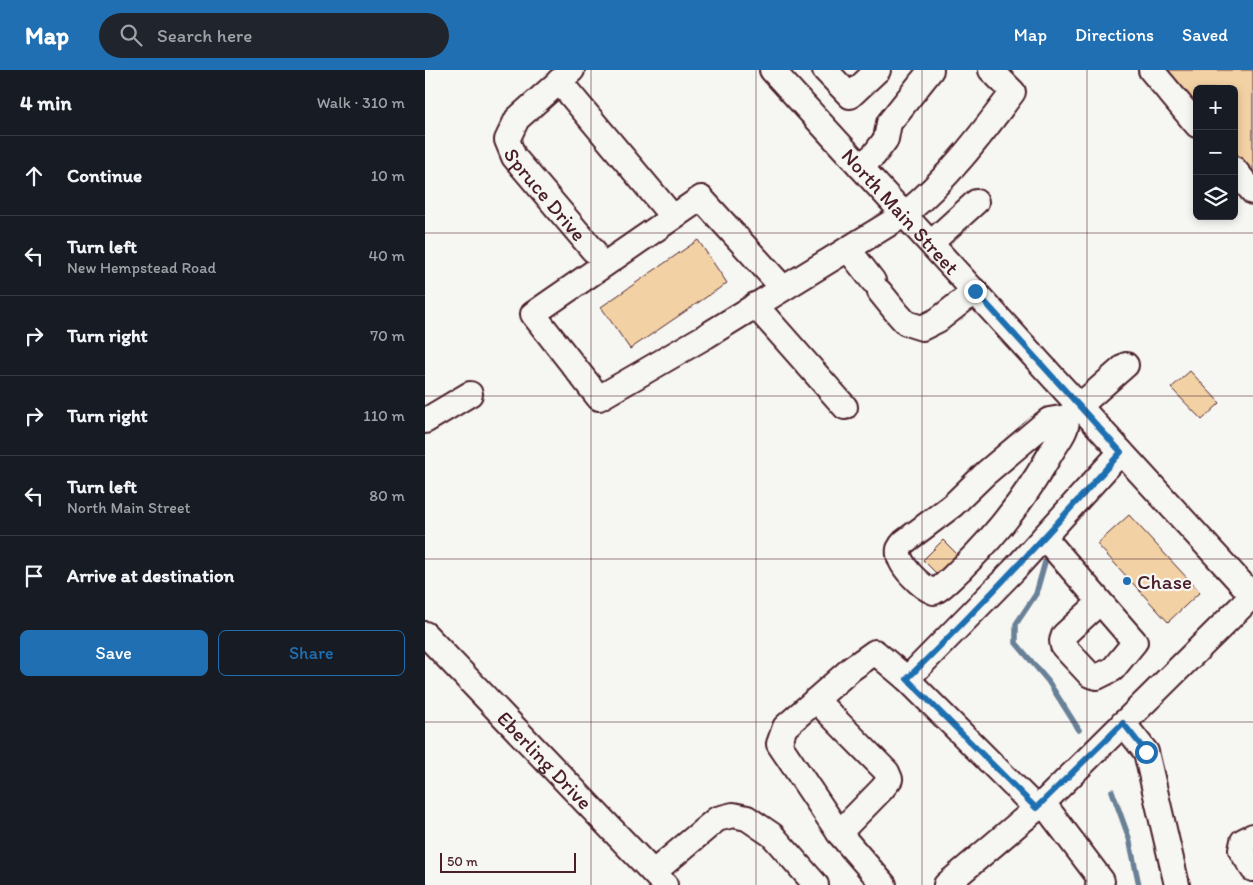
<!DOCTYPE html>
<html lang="en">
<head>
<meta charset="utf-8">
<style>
	:root { --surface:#171b24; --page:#20242c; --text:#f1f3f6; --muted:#9ea1a6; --line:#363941; --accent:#1f6fb2 }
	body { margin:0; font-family:Itim,sans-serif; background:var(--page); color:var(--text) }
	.controls { position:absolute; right:15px; top:15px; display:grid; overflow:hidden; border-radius:8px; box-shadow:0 2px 8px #0003 }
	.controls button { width:45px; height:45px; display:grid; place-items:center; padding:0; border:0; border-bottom:1px solid var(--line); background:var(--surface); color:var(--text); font:25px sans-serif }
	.scale { position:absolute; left:15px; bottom:12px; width:136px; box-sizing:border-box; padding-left:5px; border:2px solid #4a1f2b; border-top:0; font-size:14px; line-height:18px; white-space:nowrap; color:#4a1f2b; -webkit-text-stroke:4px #f6f6f2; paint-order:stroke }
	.stop { position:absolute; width:15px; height:15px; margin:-11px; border:4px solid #1f6fb2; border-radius:50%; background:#fff }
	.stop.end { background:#1f6fb2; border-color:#fff; box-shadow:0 1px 5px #0008 }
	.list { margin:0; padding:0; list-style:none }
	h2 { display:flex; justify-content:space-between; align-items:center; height:65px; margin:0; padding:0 20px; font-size:21px }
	h2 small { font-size:16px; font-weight:400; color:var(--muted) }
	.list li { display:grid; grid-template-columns:32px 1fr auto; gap:15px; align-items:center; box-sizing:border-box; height:80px; padding:0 20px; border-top:1px solid var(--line) }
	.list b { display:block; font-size:19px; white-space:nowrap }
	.list p { margin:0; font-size:16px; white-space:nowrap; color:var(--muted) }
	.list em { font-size:16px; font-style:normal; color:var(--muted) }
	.actions { display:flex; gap:10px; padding:15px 20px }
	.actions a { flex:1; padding:11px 0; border:1px solid var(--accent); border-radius:8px; text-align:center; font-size:18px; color:var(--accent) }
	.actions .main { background:var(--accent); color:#fff }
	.icon { flex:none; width:28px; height:28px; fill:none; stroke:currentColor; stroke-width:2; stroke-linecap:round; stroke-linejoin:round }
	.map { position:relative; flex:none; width:828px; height:815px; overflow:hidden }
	header { display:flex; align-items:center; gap:30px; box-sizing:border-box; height:70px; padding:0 25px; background:var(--accent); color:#fff }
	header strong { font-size:24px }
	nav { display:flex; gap:28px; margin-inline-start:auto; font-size:18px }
	.search { width:350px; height:45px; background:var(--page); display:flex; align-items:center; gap:12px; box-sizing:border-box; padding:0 18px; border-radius:28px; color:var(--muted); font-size:19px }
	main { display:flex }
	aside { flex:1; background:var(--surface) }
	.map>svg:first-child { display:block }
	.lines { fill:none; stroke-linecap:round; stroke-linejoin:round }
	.stream { stroke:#698197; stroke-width:5.5 }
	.building { fill:#f2d1a4; stroke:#4a1f2b }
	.minor-casing { stroke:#4a1f2b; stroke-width:28 }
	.minor { stroke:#f6f6f2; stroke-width:24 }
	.route { stroke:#1f6fb2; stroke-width:6 }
	.grid { fill:none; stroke:#4a1f2b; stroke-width:1; stroke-opacity:0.55 }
	.poi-dot { fill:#1f6fb2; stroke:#f6f6f2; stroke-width:2 }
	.labels { text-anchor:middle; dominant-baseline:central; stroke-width:4.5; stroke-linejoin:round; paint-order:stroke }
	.street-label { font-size:21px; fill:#4a1f2b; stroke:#f6f6f2 }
	.poi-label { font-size:21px; fill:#4a1f2b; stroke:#f6f6f2; text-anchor:start }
</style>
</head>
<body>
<header>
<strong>Map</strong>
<div class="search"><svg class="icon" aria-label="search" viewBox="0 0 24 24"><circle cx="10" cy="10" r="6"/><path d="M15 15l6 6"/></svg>Search here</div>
<nav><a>Map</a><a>Directions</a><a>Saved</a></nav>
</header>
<main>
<aside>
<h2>4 min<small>Walk · 310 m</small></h2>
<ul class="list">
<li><svg class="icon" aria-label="ahead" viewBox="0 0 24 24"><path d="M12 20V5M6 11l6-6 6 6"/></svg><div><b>Continue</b></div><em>10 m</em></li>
<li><svg class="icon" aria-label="left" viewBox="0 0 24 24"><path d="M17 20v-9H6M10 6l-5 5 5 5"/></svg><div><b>Turn left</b><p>New Hempstead Road</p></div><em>40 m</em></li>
<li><svg class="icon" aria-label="right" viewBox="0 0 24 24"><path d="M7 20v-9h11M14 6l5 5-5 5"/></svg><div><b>Turn right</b></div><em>70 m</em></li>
<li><svg class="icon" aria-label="right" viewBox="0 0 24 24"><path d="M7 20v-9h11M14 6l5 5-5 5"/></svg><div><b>Turn right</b></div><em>110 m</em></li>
<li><svg class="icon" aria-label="left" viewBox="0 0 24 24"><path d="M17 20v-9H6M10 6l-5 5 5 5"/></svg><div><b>Turn left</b><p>North Main Street</p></div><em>80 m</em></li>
<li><svg class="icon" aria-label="arrive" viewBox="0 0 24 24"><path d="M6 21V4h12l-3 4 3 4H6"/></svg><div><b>Arrive at destination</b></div></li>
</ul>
<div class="actions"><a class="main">Save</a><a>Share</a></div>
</aside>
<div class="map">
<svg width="828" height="815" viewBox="0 0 828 815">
	<rect width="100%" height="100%" fill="#f6f6f2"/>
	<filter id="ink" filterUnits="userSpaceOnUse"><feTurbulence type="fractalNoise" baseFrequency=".02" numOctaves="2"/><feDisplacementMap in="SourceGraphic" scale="10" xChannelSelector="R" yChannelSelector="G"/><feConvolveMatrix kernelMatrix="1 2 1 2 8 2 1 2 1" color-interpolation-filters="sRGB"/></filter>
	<g filter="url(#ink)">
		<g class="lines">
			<g class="stream">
				<polyline points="620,492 611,524 591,554 591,573 623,611 654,660"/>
				<polyline points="687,721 704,768 714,815"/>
			</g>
		</g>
		<g class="building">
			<polygon points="741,0 828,0 828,103 809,80 809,19 772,19 772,36"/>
			<polygon points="273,170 302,213 205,279 176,237"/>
			<polygon points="765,301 795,333 777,350 746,318"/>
			<polygon points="704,445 775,522 743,552 672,474"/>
			<polygon points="518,470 535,487 515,507 498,490"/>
		</g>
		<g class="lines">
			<g class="minor-casing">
				<g id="minor">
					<path id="s1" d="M 147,0 L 92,49 L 82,70 L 89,87 L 168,180"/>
					<path id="s2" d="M 347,0 L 828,526"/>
					<polyline points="400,0 425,26 453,0"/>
					<polyline points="726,0 772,55"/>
					<polyline points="134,11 247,146"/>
					<polyline points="435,96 449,85 461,69 464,53 506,0"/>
					<polyline points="809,99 828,122"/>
					<polyline points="506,173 551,132"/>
					<polyline points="423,179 448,211"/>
					<path d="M 358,218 L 276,128 L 108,244 L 174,328 L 281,266 L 480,144 C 522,110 556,65 588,22 L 566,0"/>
					<polyline points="455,222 472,243 481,253 497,258 513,250 550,221"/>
					<polyline points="330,235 420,337"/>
					<path d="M 642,347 C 643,360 633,371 627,381 C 603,424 573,463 538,497 C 528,506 520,516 509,522 C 497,518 471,494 474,479 C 475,477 477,474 479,472 L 528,435 L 561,403 L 619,354 L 624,350 L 642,347 L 701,295"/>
					<polyline points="0,351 45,324"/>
					<polyline points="619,467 710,572 688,599 672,607 665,605 638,576 637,571 639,565 675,532"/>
					<path id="s3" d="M 0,564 L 240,815"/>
					<polyline points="482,609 588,501 696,382"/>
					<polyline points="391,630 462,702 465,709 457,719 414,763"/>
					<polyline points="698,653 721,682 752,815"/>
					<polyline points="618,733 677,811 673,815"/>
					<polyline points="828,766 818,771 816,780 828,799"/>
					<polyline points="229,802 292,749 308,745 322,748 347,765 391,815"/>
					<polyline points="459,815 414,763 354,674 360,657 426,599 450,582 482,609 611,738"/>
					<polyline points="521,815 618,733 828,525"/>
				</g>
			</g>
			<use href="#minor" class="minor"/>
		</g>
	</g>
	<g class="lines" filter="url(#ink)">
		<path class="route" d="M 550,221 L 696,382 C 627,460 556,536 482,609 L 611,738 L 698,653 L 721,682"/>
	</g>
	<path class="grid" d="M 166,0 L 166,815M 331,0 L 331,815M 497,0 L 497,815M 662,0 L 662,815M 0,163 L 828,163M 0,326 L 828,326M 0,489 L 828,489M 0,652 L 828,652"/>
	<circle class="poi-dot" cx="702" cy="511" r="5"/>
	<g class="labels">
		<g class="street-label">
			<text stroke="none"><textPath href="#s1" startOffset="164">Spruce Drive</textPath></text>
			<text stroke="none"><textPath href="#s2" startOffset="191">North Main Street</textPath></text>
			<text stroke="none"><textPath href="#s3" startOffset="174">Eberling Drive</textPath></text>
		</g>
		<g class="poi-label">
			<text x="712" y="511">Chase</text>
		</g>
	</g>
</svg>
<div class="controls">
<button>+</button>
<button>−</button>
<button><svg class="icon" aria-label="layers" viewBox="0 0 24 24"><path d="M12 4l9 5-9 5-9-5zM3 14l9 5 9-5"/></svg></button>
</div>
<div class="scale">50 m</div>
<div class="stop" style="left:721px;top:682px"></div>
<div class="stop end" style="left:550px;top:221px"></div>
</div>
</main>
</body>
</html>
